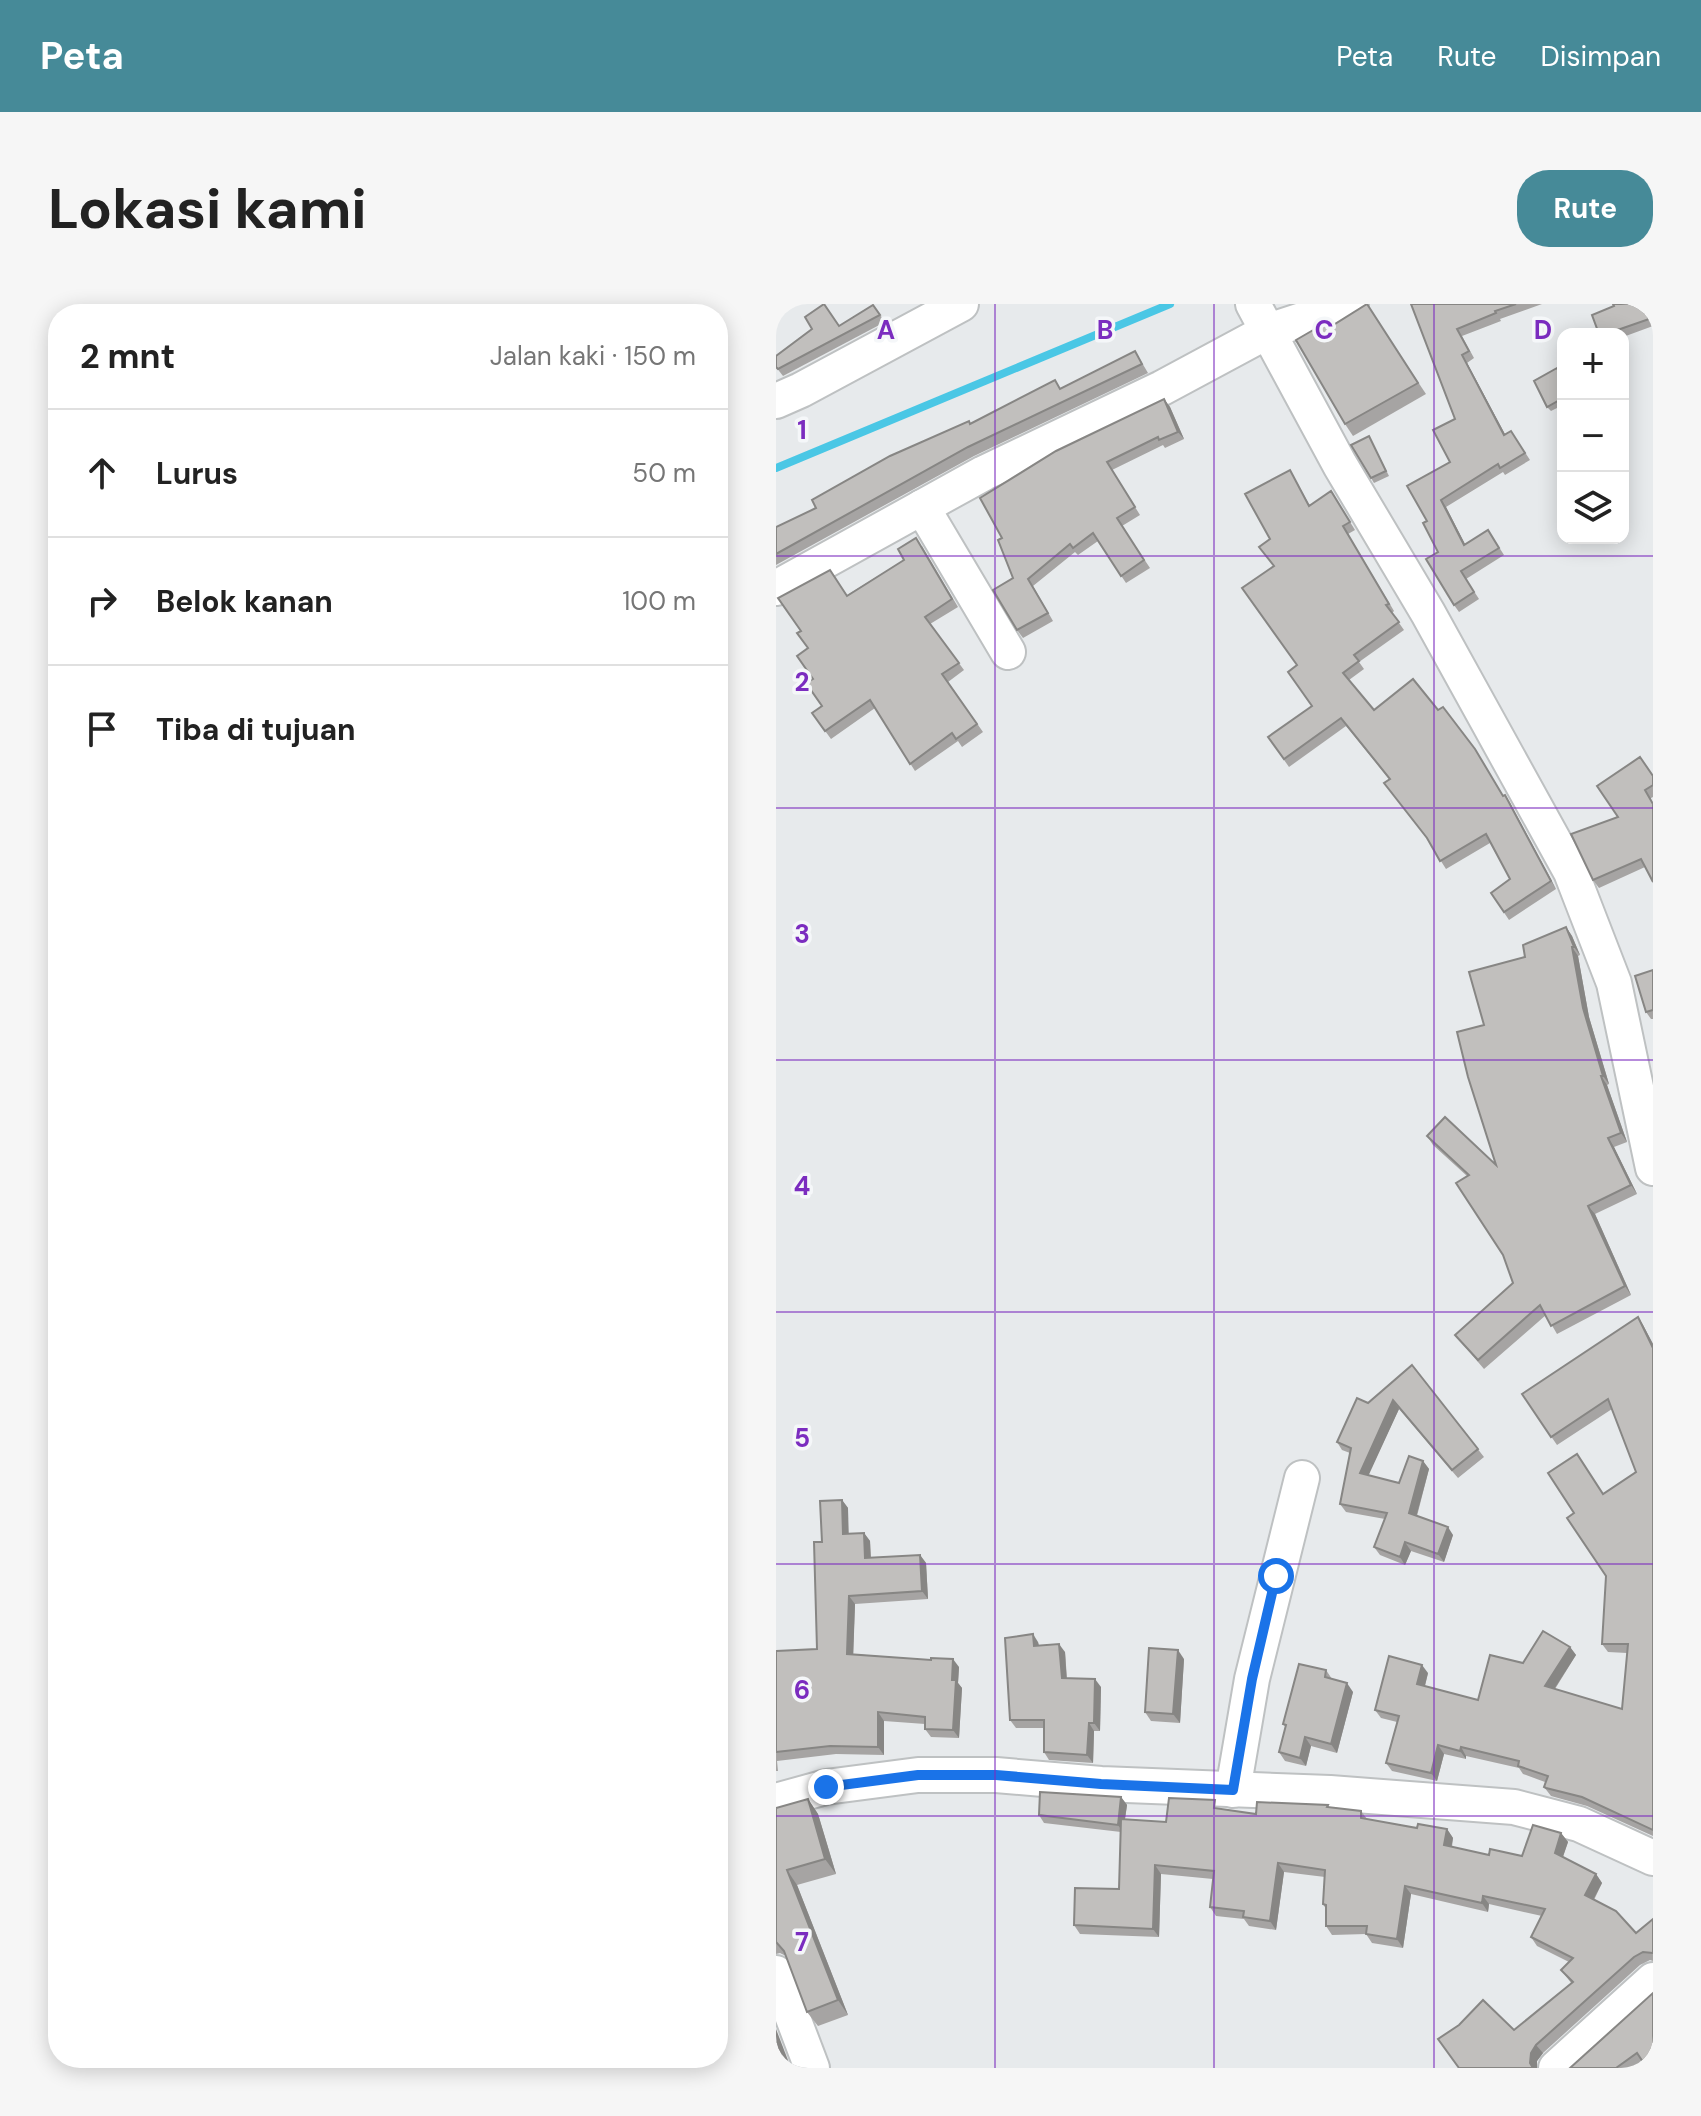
<!DOCTYPE html>
<html lang="id">
<head>
<meta charset="utf-8">
<style>
	:root { --surface:#fff; --page:#f6f6f6; --text:#222; --muted:#767676; --line:#e0e0e0; --accent:#468a98 }
	body { margin:0; font-family:"DM Sans",sans-serif; background:var(--page); color:var(--text) }
	.controls { position:absolute; right:24px; top:24px; display:grid; overflow:hidden; border-radius:16px; box-shadow:0 4px 20px #0003 }
	.controls button { width:72px; height:72px; display:grid; place-items:center; padding:0; border:0; border-bottom:2px solid var(--line); background:var(--surface); color:var(--text); font:40px sans-serif }
	.stop { position:absolute; width:24px; height:24px; margin:-18px; border:6px solid #1a73e8; border-radius:50%; background:#fff }
	.stop.end { background:#1a73e8; border-color:#fff; box-shadow:0 2px 8px #0008 }
	.list { margin:0; padding:0; list-style:none }
	h2 { display:flex; justify-content:space-between; align-items:center; height:104px; margin:0; padding:0 32px; font-size:34px }
	h2 small { font-size:26px; font-weight:400; color:var(--muted) }
	.list li { display:grid; grid-template-columns:52px 1fr auto; gap:24px; align-items:center; box-sizing:border-box; height:128px; padding:0 32px; border-top:2px solid var(--line) }
	.list b { display:block; font-size:30px; white-space:nowrap }
	.list em { font-size:26px; font-style:normal; color:var(--muted) }
	.icon { flex:none; width:44px; height:44px; fill:none; stroke:currentColor; stroke-width:2; stroke-linecap:round; stroke-linejoin:round }
	.map { position:relative; flex:none; width:877px; height:1764px; overflow:hidden; border-radius:32px }
	header { display:flex; align-items:center; gap:48px; box-sizing:border-box; height:112px; padding:0 40px; background:var(--accent); color:#fff }
	header strong { font-size:38px }
	nav { display:flex; gap:44px; margin-inline-start:auto; font-size:28px }
	.intro { display:flex; align-items:center; justify-content:space-between; box-sizing:border-box; height:192px; padding:0 48px }
	h1 { margin:0; font-size:56px }
	.button { padding:20px 36px; border-radius:32px; background:var(--accent); color:#fff; font-size:28px; font-weight:700 }
	main { display:flex; gap:48px; padding:0 48px }
	aside { flex:1; background:var(--surface); border-radius:32px; box-shadow:0 4px 20px #0003 }
	.map>svg:first-child { display:block }
	.lines { fill:none; stroke-linecap:round; stroke-linejoin:round }
	.stream { stroke:#4ac7e5; stroke-width:8 }
	.minor-casing { stroke:#bec1c2; stroke-width:38 }
	.minor { stroke:#fff; stroke-width:34 }
	.wall { fill:#a6a4a3 }
	.shaded-wall { fill:#878684 }
	.building { fill:#c1bfbd; stroke:#878684; stroke-width:2 }
	.route { stroke:#1a73e8; stroke-width:10 }
	.grid { fill:none; stroke:#7b2cbf; stroke-width:2; stroke-opacity:0.55 }
	.grid-label { font-size:26px; text-anchor:middle; font-weight:bold; fill:#7b2cbf; stroke:#f5f7f9; stroke-width:7; stroke-linejoin:round; paint-order:stroke }
</style>
</head>
<body>
<header>
<strong>Peta</strong>
<nav><a>Peta</a><a>Rute</a><a>Disimpan</a></nav>
</header>
<div class="intro"><h1>Lokasi kami</h1><a class="button">Rute</a></div>
<main>
<aside>
<h2>2 mnt<small>Jalan kaki · 150 m</small></h2>
<ul class="list">
<li><svg class="icon" aria-label="ahead" viewBox="0 0 24 24"><path d="M12 20V5M6 11l6-6 6 6"/></svg><div><b>Lurus</b></div><em>50 m</em></li>
<li><svg class="icon" aria-label="right" viewBox="0 0 24 24"><path d="M7 20v-9h11M14 6l5 5-5 5"/></svg><div><b>Belok kanan</b></div><em>100 m</em></li>
<li><svg class="icon" aria-label="arrive" viewBox="0 0 24 24"><path d="M6 21V4h12l-3 4 3 4H6"/></svg><div><b>Tiba di tujuan</b></div></li>
</ul>
</aside>
<div class="map">
<svg width="877" height="1764" viewBox="0 0 877 1764">
	<rect width="100%" height="100%" fill="#e7eaec"/>
	<g class="lines">
		<polyline class="stream" points="0,164 394,0"/>
		<g class="minor-casing">
			<g id="minor">
				<polyline points="477,0 564,161 652,309 795,568 838,679 877,864"/>
				<polyline points="0,97 25,86 185,0"/>
				<polyline points="146,203 232,348"/>
				<polyline points="0,284 208,169 386,84 492,27 575,0"/>
				<polyline points="457,1486 476,1375 526,1174"/>
				<polyline points="0,1497 50,1483 142,1471 220,1471 325,1480 554,1489 738,1503 803,1520 877,1554"/>
				<polyline points="0,1669 36,1764"/>
				<polyline points="780,1764 877,1676"/>
			</g>
		</g>
		<use href="#minor" class="minor"/>
	</g>
	<g class="wall">
		<polygon points="590,0 650,90 577,132 569,120 555,23"/>
		<polygon points="635,0 766,0 724,15 725,17 686,32 698,54 691,59 729,130 735,127 754,156 729,171 727,168 670,203 689,240 712,226 728,251 690,275 703,295 683,308 678,301 662,248 651,217 674,158 679,115"/>
		<polygon points="837,0 875,0 877,7 877,22 847,33 847,30 823,30 838,2"/>
		<polygon points="97,1 109,18 7,72 0,63"/>
		<polygon points="359,47 372,69 198,152 0,261 0,223 40,204 195,120 285,84"/>
		<polygon points="781,64 787,73 787,101 775,107 771,103"/>
		<polygon points="388,95 394,103 408,135 389,144 387,141 336,166 364,211 346,222 374,264 350,279 322,237 302,251 299,248 257,282 277,317 247,334 241,326 237,274 226,234"/>
		<polygon points="593,132 613,172 598,179 595,174"/>
		<polygon points="514,166 534,202 555,187 579,226 572,230 618,307 616,309 628,326 583,358 588,365 573,376 598,406 662,406 704,453 727,492 729,491 734,499 780,585 733,616 715,589 734,575 714,539 670,565 613,475 570,422 513,463 492,433 536,402 521,361 498,262 494,235"/>
		<polygon points="146,242 182,303 154,320 188,366 172,378 207,428 186,443 182,437 139,467 99,404 55,435 36,409 46,402 37,375 32,344 25,327 71,291 128,256"/>
		<polygon points="877,471 877,493 875,494 869,563 823,584 817,576 842,513"/>
		<polygon points="790,623 796,632 804,651 802,652 813,713 833,780 831,781 851,838 838,843 861,890 819,910 855,991 781,1030 770,1011 708,1065 679,1031 737,979 727,951 691,872 657,841 651,832 720,861 708,721 749,653"/>
		<polygon points="877,666 877,715 875,715 870,708"/>
		<polygon points="862,1013 867,1021 877,1040 877,1532 811,1502 775,1492 768,1483 769,1478 747,1470 743,1464 690,1452 690,1455 668,1450 661,1477 616,1467 610,1459 621,1418 605,1414 599,1406 652,1369 649,1382 702,1396 747,1359 794,1343 800,1351 779,1385 846,1405 851,1349 832,1348 826,1340 830,1272 827,1190 860,1168 836,1105 781,1141 746,1090"/>
		<polygon points="636,1061 708,1153 682,1174 623,1105 592,1171 623,1179 647,1157 653,1165 641,1212 677,1231 668,1258 635,1247 629,1261 604,1251 598,1243 609,1215 570,1208 564,1200 574,1149 566,1146 561,1138 592,1099"/>
		<polygon points="66,1196 72,1204 72,1229 88,1229 94,1237 95,1254 144,1251 150,1259 152,1295 79,1300 77,1350 155,1356 183,1363 182,1379 186,1384 183,1434 155,1433 149,1425 149,1420 108,1417 108,1451 60,1450 1,1457 2,1467 0,1467 0,1347 41,1345 46,1238"/>
		<polygon points="262,1338 263,1341 289,1348 291,1374 325,1383 324,1427 318,1427 317,1459 273,1456 268,1448 268,1424 240,1424 234,1416"/>
		<polygon points="408,1355 404,1419 375,1417 369,1408"/>
		<polygon points="550,1366 556,1375 577,1388 561,1449 535,1442 530,1462 509,1457 503,1448 510,1423 507,1420"/>
		<polygon points="345,1493 351,1501 349,1515 390,1518 445,1505 480,1510 552,1501 554,1504 585,1507 591,1515 641,1524 671,1525 677,1534 676,1543 713,1551 746,1552 785,1529 792,1538 787,1553 820,1570 826,1579 818,1596 860,1629 877,1615 877,1657 874,1656 864,1661 767,1749 761,1757 738,1726 796,1680 785,1666 793,1658 761,1642 755,1633 766,1612 713,1600 712,1608 635,1590 627,1644 596,1639 590,1630 556,1631 550,1622 550,1605 547,1600 549,1573 508,1568 500,1626 473,1622 468,1615 440,1612 434,1603 437,1575 385,1570 383,1633 304,1630 298,1621 343,1585 345,1528 268,1519 263,1511"/>
		<polygon points="32,1495 42,1510 60,1570 21,1581 72,1711 42,1722 31,1708 10,1652 4,1649 0,1650 0,1504"/>
		<polygon points="877,1689 877,1764 871,1764 867,1758 858,1764 794,1764"/>
	</g>
	<g class="shaded-wall">
		<polygon points="872,0 875,0 877,16 876,14"/>
		<polygon points="686,51 691,59 733,138 728,131"/>
		<polygon points="388,95 394,103 408,135 402,128"/>
		<polygon points="665,196 670,203 693,248 688,241"/>
		<polygon points="729,491 734,499 780,585 775,577"/>
		<polygon points="790,623 796,632 804,651 798,643"/>
		<polygon points="796,643 802,652 813,713 833,780 827,772 807,704"/>
		<polygon points="825,772 831,781 851,838 845,829"/>
		<polygon points="832,834 838,843 861,890 855,881"/>
		<polygon points="812,902 819,910 855,991 849,982"/>
		<polygon points="862,1013 867,1021 877,1040 877,1044"/>
		<polygon points="617,1096 623,1105 590,1177 584,1169"/>
		<polygon points="647,1157 653,1165 639,1217 633,1209"/>
		<polygon points="66,1196 72,1204 73,1238 67,1230"/>
		<polygon points="672,1223 677,1231 668,1258 662,1250"/>
		<polygon points="88,1229 94,1237 95,1262 89,1254"/>
		<polygon points="629,1238 635,1247 629,1261 624,1253"/>
		<polygon points="144,1251 150,1259 152,1295 146,1287"/>
		<polygon points="73,1292 79,1300 77,1358 71,1350"/>
		<polygon points="257,1330 262,1338 264,1350 258,1342"/>
		<polygon points="283,1340 289,1348 291,1382 286,1374"/>
		<polygon points="794,1343 800,1351 775,1390 769,1382"/>
		<polygon points="402,1346 408,1355 404,1419 397,1410"/>
		<polygon points="177,1355 183,1363 182,1379 186,1384 183,1434 177,1426 176,1376"/>
		<polygon points="646,1361 652,1369 647,1389 641,1380"/>
		<polygon points="319,1375 325,1383 324,1427 318,1419"/>
		<polygon points="571,1379 577,1388 561,1449 555,1440"/>
		<polygon points="102,1408 108,1417 108,1451 102,1443"/>
		<polygon points="313,1419 318,1427 317,1459 311,1451"/>
		<polygon points="529,1433 535,1442 530,1462 524,1454"/>
		<polygon points="662,1441 668,1450 661,1477 655,1469"/>
		<polygon points="685,1443 690,1452 690,1455 684,1447"/>
		<polygon points="345,1493 351,1501 347,1528 342,1521"/>
		<polygon points="32,1495 42,1510 60,1570 49,1555"/>
		<polygon points="671,1525 677,1534 674,1550 668,1541"/>
		<polygon points="785,1529 792,1538 785,1558 779,1549"/>
		<polygon points="502,1559 508,1568 500,1626 494,1617"/>
		<polygon points="379,1561 385,1570 383,1633 377,1625"/>
		<polygon points="11,1566 21,1581 72,1711 62,1696"/>
		<polygon points="820,1570 826,1579 815,1600 809,1591"/>
		<polygon points="629,1582 635,1590 627,1644 621,1635"/>
		<polygon points="707,1592 713,1600 712,1608 706,1599"/>
		<polygon points="0,1725 15,1764 12,1764 7,1756 0,1738"/>
		<polygon points="760,1741 767,1749 761,1757 761,1764 757,1764 754,1759 755,1749"/>
	</g>
	<g class="building">
		<polygon points="48,0 63,22 97,1 104,11 2,65 0,63 0,52 36,25 29,13"/>
		<polygon points="591,0 642,79 569,120 520,36 551,18 554,23"/>
		<polygon points="635,0 740,0 719,7 720,9 681,25 693,47 686,51 728,131 735,127 749,149 724,164 722,160 665,196 688,241 712,226 723,244 685,267 698,288 678,301 650,255 662,248 647,219 651,217 631,182 674,158 657,126 679,115"/>
		<polygon points="837,0 872,0 876,14 830,30 823,30 816,11 838,2"/>
		<polygon points="359,47 366,60 192,143 0,250 0,223 40,204 36,196 114,152 193,117 194,120 279,76 284,85"/>
		<polygon points="781,64 787,75 787,94 771,103 758,77"/>
		<polygon points="388,95 402,128 383,136 382,133 331,158 359,203 341,214 368,256 345,272 317,229 297,244 294,240 252,275 272,309 241,326 217,286 237,274 222,236 226,234 204,194 280,147"/>
		<polygon points="593,132 610,167 595,174 575,141"/>
		<polygon points="514,166 533,202 555,187 574,218 567,222 613,300 610,301 623,318 578,351 583,357 567,369 598,406 637,375 662,406 667,403 699,445 727,492 729,491 775,577 728,608 715,589 734,575 710,530 664,557 651,534 608,479 614,475 565,414 508,455 492,433 536,402 512,368 521,361 466,284 498,262 483,243 494,235 469,190"/>
		<polygon points="140,234 176,295 149,313 183,359 166,370 201,420 180,435 176,429 134,460 94,396 49,427 36,409 46,402 30,379 37,375 21,352 32,344 21,329 25,327 2,294 54,266 71,292 128,256 122,245"/>
		<polygon points="864,453 877,472 877,481 869,486 877,500 877,578 865,555 817,576 795,530 842,513 821,482"/>
		<polygon points="790,623 798,643 796,643 807,704 827,772 825,772 845,829 832,834 855,881 812,902 849,982 775,1022 764,1001 702,1056 679,1031 737,979 727,951 680,879 693,871 651,832 669,813 720,861 692,773 681,728 708,721 693,668 749,653 747,641"/>
		<polygon points="877,666 877,706 870,708 859,672"/>
		<polygon points="862,1013 877,1044 877,1526 806,1493 770,1484 768,1483 772,1472 742,1462 743,1457 685,1443 684,1447 662,1441 655,1469 610,1459 623,1412 599,1406 613,1352 646,1361 641,1380 702,1396 714,1351 747,1359 767,1327 794,1343 769,1382 846,1405 852,1340 826,1340 830,1272 791,1214 798,1209 772,1169 801,1150 827,1190 860,1168 832,1095 775,1133 746,1090"/>
		<polygon points="636,1061 702,1145 676,1166 617,1096 584,1169 623,1179 633,1152 647,1157 633,1209 672,1223 662,1250 629,1238 624,1253 598,1243 611,1209 564,1200 575,1144 561,1138 581,1094 592,1099"/>
		<polygon points="66,1196 67,1230 88,1229 89,1254 144,1251 146,1287 73,1292 71,1350 155,1356 155,1354 177,1355 176,1376 180,1376 177,1426 149,1425 149,1413 102,1408 102,1443 54,1442 0,1448 0,1347 41,1345 38,1238 46,1238 44,1197"/>
		<polygon points="257,1330 258,1342 283,1340 286,1374 319,1375 318,1419 313,1419 311,1451 268,1448 268,1416 234,1416 229,1334"/>
		<polygon points="373,1344 402,1346 397,1410 369,1408"/>
		<polygon points="523,1360 550,1366 549,1373 571,1379 555,1440 529,1433 524,1454 503,1448 510,1421 507,1420"/>
		<polygon points="264,1488 345,1493 342,1521 263,1511"/>
		<polygon points="393,1494 439,1496 438,1504 480,1510 481,1498 552,1501 551,1503 585,1507 585,1514 641,1524 642,1520 671,1525 668,1541 713,1551 714,1545 746,1552 757,1521 785,1529 779,1549 820,1570 809,1591 840,1607 860,1629 877,1615 877,1649 867,1648 858,1653 760,1741 755,1749 754,1759 757,1764 683,1764 662,1735 683,1721 707,1696 738,1726 797,1678 785,1666 797,1654 755,1633 769,1605 707,1592 706,1599 629,1582 621,1635 590,1630 591,1622 550,1622 550,1601 547,1600 549,1566 502,1559 494,1617 467,1613 468,1607 434,1603 438,1567 379,1561 377,1625 298,1621 299,1584 343,1585 345,1515 390,1518"/>
		<polygon points="32,1495 49,1555 11,1566 62,1696 31,1708 8,1647 0,1638 0,1504"/>
		<polygon points="877,1689 877,1763 874,1758 869,1761 861,1749 840,1764 794,1764"/>
		<polygon points="0,1738 7,1756 13,1764 0,1764"/>
	</g>
	<g class="lines">
		<polyline class="route" points="50,1483 142,1471 220,1471 325,1480 457,1486 476,1375 500,1272"/>
	</g>
	<path class="grid" d="M 219,0 L 219,1764M 438,0 L 438,1764M 658,0 L 658,1764M 0,252 L 877,252M 0,504 L 877,504M 0,756 L 877,756M 0,1008 L 877,1008M 0,1260 L 877,1260M 0,1512 L 877,1512"/>
	<g class="grid-label">
		<text x="110" y="35">A</text>
		<text x="329" y="35">B</text>
		<text x="548" y="35">C</text>
		<text x="767" y="35">D</text>
		<text x="26" y="135">1</text>
		<text x="26" y="387">2</text>
		<text x="26" y="639">3</text>
		<text x="26" y="891">4</text>
		<text x="26" y="1143">5</text>
		<text x="26" y="1395">6</text>
		<text x="26" y="1647">7</text>
	</g>
</svg>
<div class="controls">
<button>+</button>
<button>−</button>
<button><svg class="icon" aria-label="layers" viewBox="0 0 24 24"><path d="M12 4l9 5-9 5-9-5zM3 14l9 5 9-5"/></svg></button>
</div>
<div class="stop" style="left:500px;top:1272px"></div>
<div class="stop end" style="left:50px;top:1483px"></div>
</div>
</main>
</body>
</html>
